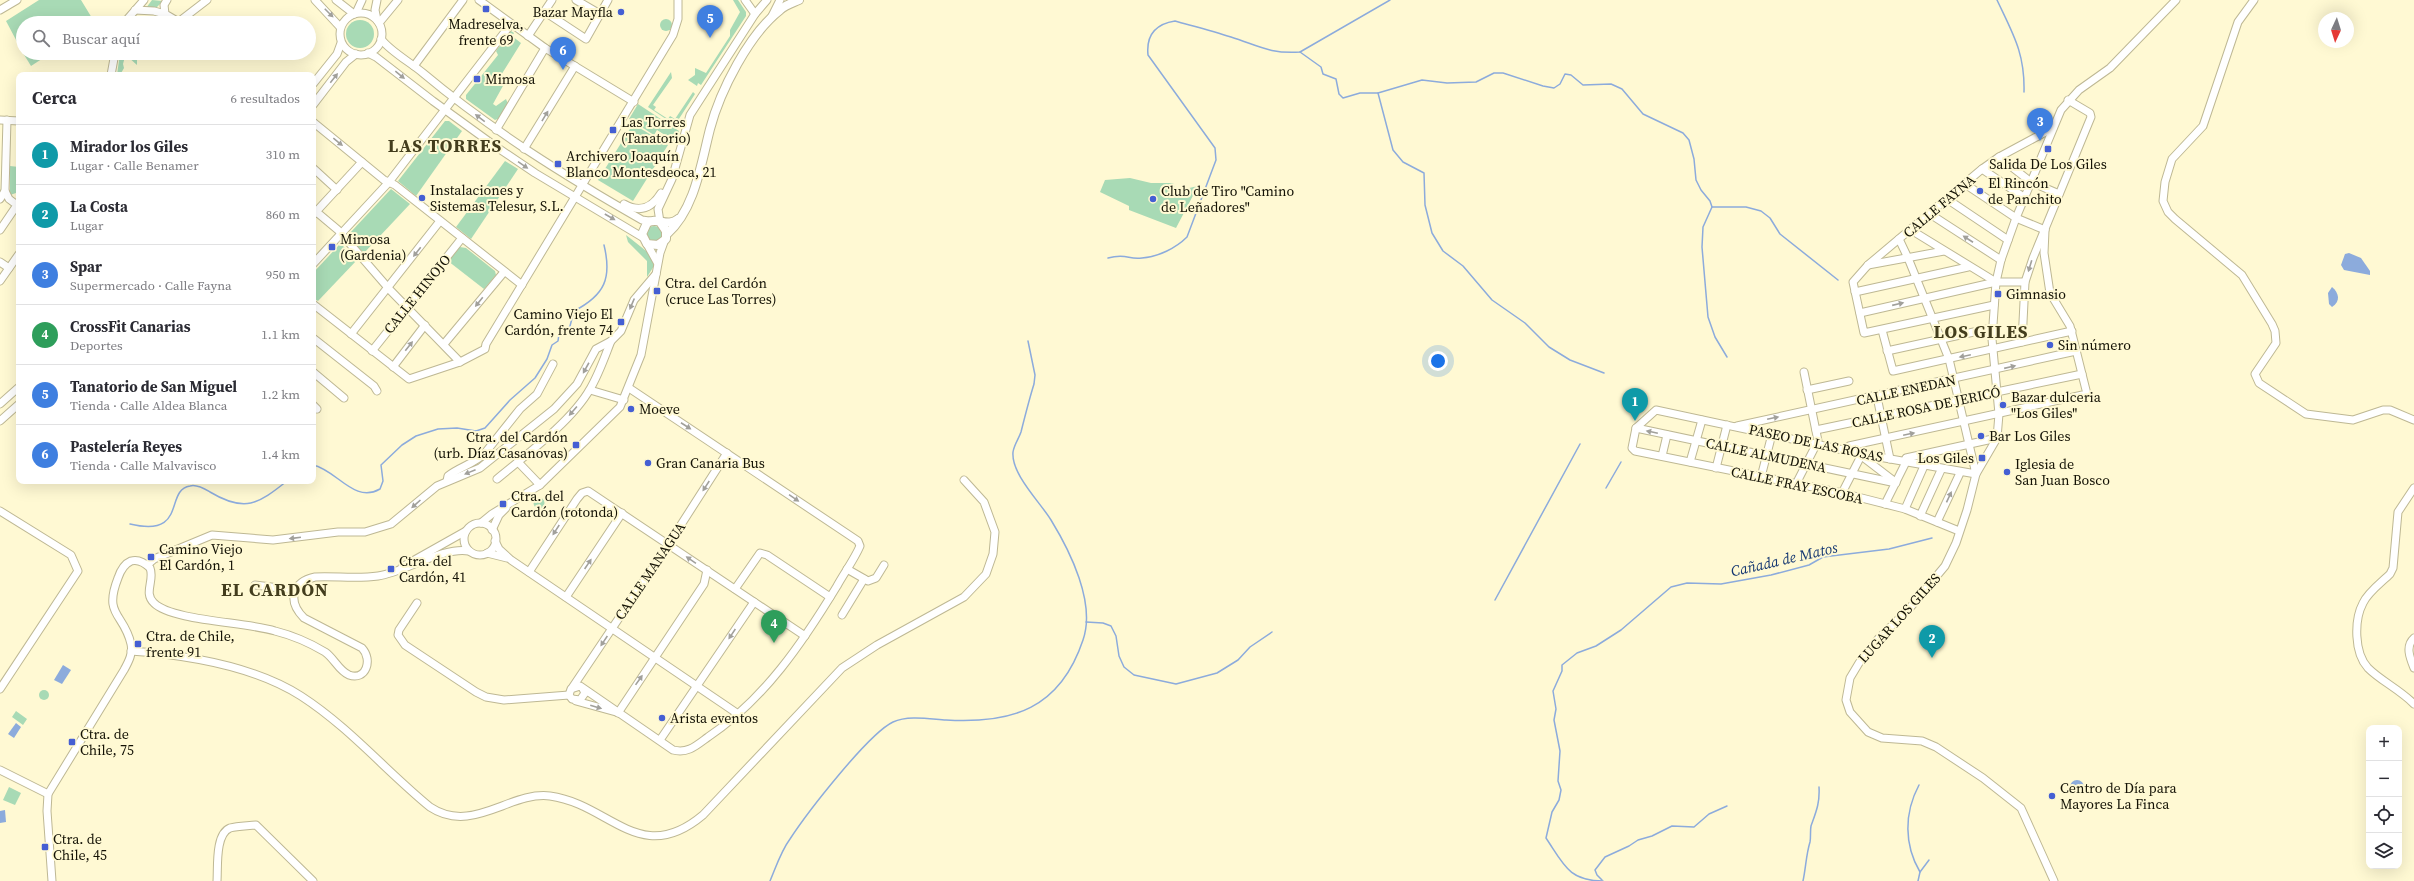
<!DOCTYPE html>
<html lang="es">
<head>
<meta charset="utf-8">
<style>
	:root { --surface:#fff; --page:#f2f2f3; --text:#2b2b33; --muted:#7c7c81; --line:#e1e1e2; --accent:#455fd3 }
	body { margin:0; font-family:"Source Serif 4",serif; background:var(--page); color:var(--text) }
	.controls { position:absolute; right:12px; bottom:12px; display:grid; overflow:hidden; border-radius:8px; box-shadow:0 4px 16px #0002 }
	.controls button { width:36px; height:36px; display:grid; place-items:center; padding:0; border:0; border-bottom:1px solid var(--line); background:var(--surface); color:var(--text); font:20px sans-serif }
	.compass { position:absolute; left:2318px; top:12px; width:36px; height:36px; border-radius:50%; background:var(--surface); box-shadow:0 4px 16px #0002; rotate:184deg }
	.you { position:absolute; left:1438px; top:361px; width:14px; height:14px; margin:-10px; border:3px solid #fff; border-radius:50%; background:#1a73e8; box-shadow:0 0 0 6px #1a73e833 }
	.badge { display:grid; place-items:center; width:26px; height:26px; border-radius:50%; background:var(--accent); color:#fff; font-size:13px; font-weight:700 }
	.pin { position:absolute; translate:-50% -33px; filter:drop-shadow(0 1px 2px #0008) }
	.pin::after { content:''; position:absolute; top:21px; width:14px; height:12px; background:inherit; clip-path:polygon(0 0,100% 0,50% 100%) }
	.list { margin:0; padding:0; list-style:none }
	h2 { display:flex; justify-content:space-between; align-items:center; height:52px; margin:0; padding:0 16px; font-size:17px }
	h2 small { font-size:13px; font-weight:400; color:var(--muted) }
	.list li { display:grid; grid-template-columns:26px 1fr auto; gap:12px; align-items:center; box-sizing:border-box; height:60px; padding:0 16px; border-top:1px solid var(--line) }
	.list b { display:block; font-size:15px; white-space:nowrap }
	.list p { margin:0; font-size:13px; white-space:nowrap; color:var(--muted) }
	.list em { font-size:13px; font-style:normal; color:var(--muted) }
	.icon { flex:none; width:22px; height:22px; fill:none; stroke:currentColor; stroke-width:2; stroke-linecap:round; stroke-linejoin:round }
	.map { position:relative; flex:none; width:2414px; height:881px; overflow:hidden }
	.search { position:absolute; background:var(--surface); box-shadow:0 4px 16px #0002; left:16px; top:16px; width:300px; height:44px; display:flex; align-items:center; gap:10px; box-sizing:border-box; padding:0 14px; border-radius:22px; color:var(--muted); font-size:15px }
	.panel { position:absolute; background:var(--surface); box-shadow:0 4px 16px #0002; left:16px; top:72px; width:300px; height:412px; border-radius:8px }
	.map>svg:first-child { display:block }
	.green { fill:#a8dab5 }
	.water { fill:#8cabdc }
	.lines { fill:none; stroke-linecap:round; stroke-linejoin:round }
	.stream { stroke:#8cabdc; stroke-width:1.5 }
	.minor-casing { stroke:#beb894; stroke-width:9 }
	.major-casing { stroke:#beb894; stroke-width:10 }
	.minor { stroke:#fff; stroke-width:7 }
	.major { stroke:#fff; stroke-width:8 }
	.oneway { fill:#a1a09b }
	.poi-dot { fill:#455fd3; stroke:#fff9d3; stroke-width:1.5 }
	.labels { text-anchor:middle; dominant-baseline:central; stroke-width:4; stroke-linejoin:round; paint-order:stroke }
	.poi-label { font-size:14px; fill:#141205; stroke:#fff9d3; text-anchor:start }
	.street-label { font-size:14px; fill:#141205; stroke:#fff9d3 }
	.water-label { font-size:15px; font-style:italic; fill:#133671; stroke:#fff9d3 }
	.district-label { font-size:18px; font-weight:bold; letter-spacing:1px; fill:#433d1d; stroke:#fff9d3 }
</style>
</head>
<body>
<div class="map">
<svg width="2414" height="881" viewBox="0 0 2414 881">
	<rect width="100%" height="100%" fill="#fff9d3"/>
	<g class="green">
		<polygon points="39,0 81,0 95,23 23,23 23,53 6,21"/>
		<polygon points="152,0 163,1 156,8 146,8"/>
		<polygon points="733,0 738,0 746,12 746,16 701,85 698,83 697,86 688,80 695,75 695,68 706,73 730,36 730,30 740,12"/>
		<circle cx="666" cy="25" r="6"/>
		<circle cx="360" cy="34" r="14"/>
		<polygon points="511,31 514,33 512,36 521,43 498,80 504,84 493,104 496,106 506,99 508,104 500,118 495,120 466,99 466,95 498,55 496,51"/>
		<polygon points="23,53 51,53 31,66"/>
		<polygon points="120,53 126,53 123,64 124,68 120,75 117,75"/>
		<polygon points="128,53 137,53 137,65 127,56"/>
		<polygon points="671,72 672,78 653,105 656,107 654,110 668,119 670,116 675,119 693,92 695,94 675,125 648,107"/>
		<polygon points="638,104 679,131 676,142 657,130 654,135 629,119"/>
		<polygon points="445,121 449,121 462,131 416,196 398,181"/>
		<polygon points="633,124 668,145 633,201 598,180"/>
		<polygon points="505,161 518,169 471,239 456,227"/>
		<polygon points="10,166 19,167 19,192 10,195"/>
		<polygon points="1130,178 1151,183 1173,183 1176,191 1198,186 1176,228 1129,210 1129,206 1100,192 1105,180"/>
		<polygon points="391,189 410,204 364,253 349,238 349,234"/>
		<circle cx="654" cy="234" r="8"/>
		<polygon points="626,235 650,254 654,266 647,277 647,261 628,242"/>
		<polygon points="339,245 342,245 357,260 318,301 313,298 313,273"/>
		<polygon points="460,247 466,248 495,271 496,275 484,289 448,261"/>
		<circle cx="539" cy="503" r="5.5"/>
		<circle cx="44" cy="695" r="5"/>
		<polygon points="16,711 27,719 23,725 12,717"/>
		<polygon points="9,787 21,793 15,805 3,800"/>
	</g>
	<g class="water">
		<polygon points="2349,253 2361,258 2370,271 2370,275 2344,270 2341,265 2345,254"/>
		<path d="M 2332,287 C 2339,293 2341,301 2332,307 L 2329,304 L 2328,293 Z"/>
		<polygon points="63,665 71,670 62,684 54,680"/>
		<polygon points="16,723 21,727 14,738 8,734"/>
		<circle cx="2077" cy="787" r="7"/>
		<polygon points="5,810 6,822 0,823 0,811"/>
	</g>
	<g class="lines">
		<g class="stream">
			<path d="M 1997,0 C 2013,34 2025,53 2024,92"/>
			<polyline points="1300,52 1321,67 1323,74 1336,79 1339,94 1343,98 1360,93 1378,93 1422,80 1447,83 1476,82 1494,73 1503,73 1543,86 1554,88 1560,84 1565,74 1571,75 1583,85 1611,84 1622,89 1643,114 1683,133 1689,140 1694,159 1696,180 1701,190 1710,201 1712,207 1703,227 1702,247 1708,317 1715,337 1727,357"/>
			<polyline points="1378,93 1393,150 1403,162 1424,173 1425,205 1432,233 1443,251 1463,266 1492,300 1525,323 1549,347 1570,360 1604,373"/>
			<polyline points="1712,207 1746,207 1761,211 1770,218 1780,234 1838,280"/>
			<path d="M 1108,258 C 1127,253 1128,260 1142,258 C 1158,257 1176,248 1187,237 L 1216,160 L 1215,148 L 1148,55 C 1146,35 1156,24 1175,21 C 1193,26 1213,31 1231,37 C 1259,46 1270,54 1300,52 L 1390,0"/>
			<path d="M 313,465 C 337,470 354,504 380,489 L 383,481 L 381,465 L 402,445 L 416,436 L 438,429 L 457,428 L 476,431 L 485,428 L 510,400 L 535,378 L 547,359 L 552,345 L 558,341 L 559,334 L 570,326 L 574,311 C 605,295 612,278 604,245"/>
			<polyline points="1606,488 1621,462"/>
			<path d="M 130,524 C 188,538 164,490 190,486 C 197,484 205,489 210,492 C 245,513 258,504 287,481"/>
			<polyline points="1495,600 1580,444"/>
			<polyline points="1086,622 1103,623 1111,626 1116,636 1119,656 1124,667 1134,675 1176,684 1217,673 1238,660 1250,647 1272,632"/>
			<path d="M 1919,785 C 1904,813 1904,845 1920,872"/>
			<polyline points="1602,880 1597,875 1595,870 1605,857 1629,846 1638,840 1652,836 1672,826 1694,827 1709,814 1727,806"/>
			<path d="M 770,881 C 776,867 781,851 790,839 C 807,813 868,734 893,722 C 908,715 930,719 946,720 C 1012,724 1060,709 1083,640 C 1096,603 1070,551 1051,520 C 1040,502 1011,474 1013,452 C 1014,445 1019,438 1021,432 C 1025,416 1029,400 1034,384 L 1035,375 L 1028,341"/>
			<path d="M 1603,881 C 1569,881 1564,865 1546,838 L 1552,812 L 1559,800 L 1561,790 L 1558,781 L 1560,751 L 1554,720 L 1556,709 L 1553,691 L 1562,671 L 1562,665 L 1577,653 L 1596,646 L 1621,630 L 1671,587 L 1687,583 L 1721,584 L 1771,575 L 1809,565 L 1823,557 L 1889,549 L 1932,538"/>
			<path d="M 1803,881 C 1806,867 1806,855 1810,842 C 1811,837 1810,831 1811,826 C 1816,812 1820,803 1819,787"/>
			<polyline points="1918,881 1920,872 1929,860"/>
		</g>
		<g class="minor-casing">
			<g id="minor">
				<polyline points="167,0 164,5 165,14 177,21 181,20 207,0"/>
				<polyline points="315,0 340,27"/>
				<polyline points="336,0 354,14"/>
				<polyline points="479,0 545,48 634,102"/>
				<polyline points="576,0 600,14"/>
				<polyline points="745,0 755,14"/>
				<polyline points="2254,0 2238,22 2203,126 2172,159 2165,182 2163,201 2168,212 2175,219 2242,275 2272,324 2275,331 2276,343 2255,374 2259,383 2306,414 2353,420 2383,410 2390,410 2414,420"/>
				<polyline points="0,10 17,0"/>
				<polyline points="135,10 154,11 165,14"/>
				<polyline points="545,12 586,39 608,0"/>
				<polyline points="356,13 362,0"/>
				<circle cx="361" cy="34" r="21"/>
				<polyline points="772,16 780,0"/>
				<polyline points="377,20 375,10 377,0"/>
				<polyline points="124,23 144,0"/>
				<polyline points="379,23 398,0"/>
				<polyline points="528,36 552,0"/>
				<path d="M 381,39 C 391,52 410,62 423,73 C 491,130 565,176 642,220 L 649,221"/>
				<polyline points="368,53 376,57 433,101 495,146 535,173 642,237"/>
				<polyline points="414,66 463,0"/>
				<polyline points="111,75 115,53"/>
				<polyline points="313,84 337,54 341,43"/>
				<polyline points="313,105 346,62 356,54"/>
				<polyline points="0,120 19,121"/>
				<polyline points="313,122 384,180 395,185 522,285"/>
				<polyline points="496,130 545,48"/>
				<polyline points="524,149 575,66"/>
				<polyline points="1999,157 2031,182 2059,194"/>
				<polyline points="313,168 337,190"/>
				<polyline points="1982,169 2025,198"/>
				<polyline points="1965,184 2016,218 2045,230"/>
				<polyline points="5,191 7,120"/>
				<polyline points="0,199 5,191 9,199 17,205 0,230"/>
				<polyline points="1947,199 2008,240"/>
				<path d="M 624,204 C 640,213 652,208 661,193"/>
				<polyline points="313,209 338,230 390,290 460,362"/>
				<polyline points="1930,214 2001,260"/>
				<polyline points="313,215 362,162"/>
				<polyline points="660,222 658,209 672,179 690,115 755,14 767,0"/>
				<polyline points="1911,230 1996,282"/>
				<polyline points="1899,239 1908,258 1949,359 1976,474 1862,454 1656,410 1636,428 1632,448 1635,451 1842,493 1905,509 1959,531"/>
				<polyline points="647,244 657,262"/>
				<polyline points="0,262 9,268"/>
				<polyline points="313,264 389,182 511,24"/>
				<polyline points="1868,265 1944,251"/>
				<polyline points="0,281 19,254"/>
				<polyline points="1855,292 1968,267"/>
				<polyline points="313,304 409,379 460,362 485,349 486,344 673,35 678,19 678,0"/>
				<polyline points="1994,305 1864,333 1853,282 1868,265 1982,169 1999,157 2053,128"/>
				<polyline points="1860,313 1996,282 2025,282"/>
				<polyline points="1882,330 1893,371 2072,331"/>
				<polyline points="351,334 440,221"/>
				<polyline points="313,338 374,386 377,391"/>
				<polyline points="2022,342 2025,282 2033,258 2091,117 2090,113 2068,100"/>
				<polyline points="444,344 504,272"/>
				<polyline points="372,351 462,238"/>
				<polyline points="1887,351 1992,328"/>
				<polyline points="393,367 425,325"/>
				<polyline points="313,372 344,398"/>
				<polyline points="590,390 624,400"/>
				<polyline points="1807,390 1849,381"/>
				<polyline points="1877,397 1890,459"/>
				<polyline points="0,404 19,387"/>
				<polyline points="313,405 317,409"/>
				<polyline points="0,421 19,404"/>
				<polyline points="1737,426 2076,351"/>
				<polyline points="1636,428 1896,483"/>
				<polyline points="1816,430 2082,374"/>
				<polyline points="1844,449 1849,446 2087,394 2070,326 2050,293 2044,253 2045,230"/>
				<polyline points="1862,454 1864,458 1894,481"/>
				<polyline points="1662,456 1667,435"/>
				<polyline points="518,462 540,485"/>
				<polyline points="1690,462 1702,420"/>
				<polyline points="1904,462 1906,458 1997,438"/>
				<polyline points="1716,468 1727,425"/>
				<polyline points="1761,477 1772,434"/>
				<path d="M 497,479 C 526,455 572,421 590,389 C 599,374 605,356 611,341"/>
				<path d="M 447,481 L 448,476 C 459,467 474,464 485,453 L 520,409 L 537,394 L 553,364"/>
				<polyline points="1796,484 1818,441 1804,372"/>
				<path d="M 2414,488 L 2398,512 L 2393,568 L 2390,574 C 2382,582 2368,592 2363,603 C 2354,620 2354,653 2368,668 C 2381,681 2399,689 2414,704"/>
				<polyline points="1842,493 1862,454"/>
				<polyline points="1885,504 1906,462"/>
				<polyline points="1905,509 1924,466"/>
				<polyline points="0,511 71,555 78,571 0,689"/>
				<polyline points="1920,516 1941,470"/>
				<polyline points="1937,522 1960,473"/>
				<polyline points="481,523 492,514 540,485 620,407 641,355 660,253 664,242"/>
				<circle cx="480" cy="539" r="16"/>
				<polyline points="492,530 499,515 506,508"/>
				<polyline points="495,541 499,549 511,560 738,714"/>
				<polyline points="487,553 507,558"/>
				<polyline points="147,565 154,559 212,535 273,540 338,532 365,532 391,524 437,486 480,468 554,409 577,384 596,349 611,341 621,331 634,300 656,274"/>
				<polyline points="402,567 466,531"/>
				<polyline points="847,569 868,581 876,578 884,565"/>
				<polyline points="529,572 577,499 582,493 588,491 805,636"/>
				<polyline points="255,585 295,590"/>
				<polyline points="735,589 760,553 767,555 830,597"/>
				<polyline points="566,597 622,513"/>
				<polyline points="417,603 399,630 398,635 405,645 476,692 486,697 504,700 569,695"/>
				<polyline points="842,615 864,579"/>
				<path d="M 2414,638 C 2405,646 2410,658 2414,668"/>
				<path d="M 131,651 C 186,655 254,666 301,696 C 349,727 386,771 430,807 C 472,835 510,791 550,796 C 610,804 640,868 703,815 L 842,668 L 877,645 L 964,597 L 986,574 L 993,554 L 995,532 L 984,502 L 964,480"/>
				<polyline points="572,688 668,545 727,453"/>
				<path d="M 583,689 L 585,693 L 580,700 L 572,699 L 569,695 L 571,689 L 580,686 L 673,750 C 688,754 697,745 708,737 C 764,700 803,642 837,586 C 844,573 854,560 860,546 L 858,541 L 629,388"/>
				<polyline points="576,701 616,712"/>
				<polyline points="618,713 704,584 707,570"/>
				<polyline points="660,740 754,602"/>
				<polyline points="0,770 48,794"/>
				<path d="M 52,881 L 47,811 L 48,794 L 124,670 C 129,661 133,653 131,644 C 124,613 103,616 118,578 C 120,572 124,564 131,561 C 138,559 145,563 150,568 C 155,580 143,593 154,603 C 172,621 247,622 275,631 C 291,635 310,643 325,652 C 334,658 339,671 349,675 C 366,681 373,660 362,648 L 304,618 C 287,601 292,582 315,577 C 336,576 358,579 378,576 C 405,572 444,546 469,551"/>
				<path d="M 217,881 C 218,867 215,834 230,828 C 238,826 248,826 256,825 L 313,881"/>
				<polyline points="2054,881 2021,808 1983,778 1936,747 1922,741 1882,738 1868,732 1850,712 1846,700 1850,678 1859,663 1878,639 1909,609 1945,566 1956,543 1967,510 1976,474 1997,438 1999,414 1992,339 1996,282 2001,260 2016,218 2061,110 2079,90 2110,68 2176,0"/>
			</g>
		</g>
		<g class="major-casing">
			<g id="major">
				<path d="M 660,222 L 666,231 L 666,239 L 658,245 L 647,244 L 642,234 L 647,223 C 657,216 667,228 678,219"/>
				<path d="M 667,234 C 695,209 701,164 710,129 C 720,91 749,34 780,10 C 785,5 792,3 799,0"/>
			</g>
		</g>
		<use href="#minor" class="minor"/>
		<use href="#major" class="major"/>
	</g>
	<defs><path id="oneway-solid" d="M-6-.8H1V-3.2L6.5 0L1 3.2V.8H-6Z"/></defs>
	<g class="oneway">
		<use href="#oneway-solid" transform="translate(329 13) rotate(45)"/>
		<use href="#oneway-solid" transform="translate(400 75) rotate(39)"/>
		<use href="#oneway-solid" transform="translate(334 78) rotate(-52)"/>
		<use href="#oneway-solid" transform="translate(545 116) rotate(-59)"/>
		<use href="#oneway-solid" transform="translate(480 118) rotate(-143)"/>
		<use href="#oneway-solid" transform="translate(338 142) rotate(39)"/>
		<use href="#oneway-solid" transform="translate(523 165) rotate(34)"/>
		<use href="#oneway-solid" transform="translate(610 217) rotate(30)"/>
		<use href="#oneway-solid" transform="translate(1968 239) rotate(-147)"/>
		<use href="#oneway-solid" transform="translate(417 252) rotate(128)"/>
		<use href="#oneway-solid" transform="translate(2030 266) rotate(107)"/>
		<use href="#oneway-solid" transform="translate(479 302) rotate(129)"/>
		<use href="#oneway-solid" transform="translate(632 304) rotate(113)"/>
		<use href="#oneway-solid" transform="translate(1898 304) rotate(-13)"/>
		<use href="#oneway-solid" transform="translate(409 346) rotate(-52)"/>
		<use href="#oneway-solid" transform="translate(1965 356) rotate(168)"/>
		<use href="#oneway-solid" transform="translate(2010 367) rotate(-13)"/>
		<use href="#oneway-solid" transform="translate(586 368) rotate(119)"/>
		<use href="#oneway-solid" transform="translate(573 411) rotate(131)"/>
		<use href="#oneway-solid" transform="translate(1773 418) rotate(-12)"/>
		<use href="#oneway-solid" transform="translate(686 426) rotate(33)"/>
		<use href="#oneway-solid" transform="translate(1652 432) rotate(-168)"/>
		<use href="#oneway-solid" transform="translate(1909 434) rotate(-12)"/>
		<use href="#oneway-solid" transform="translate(470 472) rotate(158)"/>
		<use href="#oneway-solid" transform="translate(706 486) rotate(123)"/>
		<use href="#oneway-solid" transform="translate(1949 497) rotate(-65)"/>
		<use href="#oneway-solid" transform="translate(794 498) rotate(34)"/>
		<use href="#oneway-solid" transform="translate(416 504) rotate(138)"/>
		<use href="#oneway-solid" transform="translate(556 530) rotate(123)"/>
		<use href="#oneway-solid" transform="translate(295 538) rotate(173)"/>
		<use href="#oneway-solid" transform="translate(691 560) rotate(-146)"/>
		<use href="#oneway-solid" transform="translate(588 564) rotate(-56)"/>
		<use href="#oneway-solid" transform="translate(732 634) rotate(124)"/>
		<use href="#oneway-solid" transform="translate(604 641) rotate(124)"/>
		<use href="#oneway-solid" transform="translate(639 680) rotate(-55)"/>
		<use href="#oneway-solid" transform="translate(596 707) rotate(16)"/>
	</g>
	<g class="poi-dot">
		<rect x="482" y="5" width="8" height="8" rx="2"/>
		<circle cx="621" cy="12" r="4"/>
		<rect x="473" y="75" width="8" height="8" rx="2"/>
		<rect x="609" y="126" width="8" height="8" rx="2"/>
		<rect x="2044" y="145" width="8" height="8" rx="2"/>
		<rect x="554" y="160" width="8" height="8" rx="2"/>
		<circle cx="1980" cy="191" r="4"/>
		<circle cx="422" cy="198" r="4"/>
		<circle cx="1153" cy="199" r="4"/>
		<rect x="328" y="243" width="8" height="8" rx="2"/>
		<rect x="653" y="287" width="8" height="8" rx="2"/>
		<rect x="1994" y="290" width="8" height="8" rx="2"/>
		<rect x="617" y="318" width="8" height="8" rx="2"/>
		<circle cx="2050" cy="345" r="4"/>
		<circle cx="2003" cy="405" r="4"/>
		<circle cx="631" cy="409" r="4"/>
		<circle cx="1981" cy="436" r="4"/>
		<rect x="572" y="441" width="8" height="8" rx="2"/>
		<rect x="1978" y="454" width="8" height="8" rx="2"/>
		<circle cx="648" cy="463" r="4"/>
		<circle cx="2007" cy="472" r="4"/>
		<rect x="499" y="500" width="8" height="8" rx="2"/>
		<rect x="147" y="553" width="8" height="8" rx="2"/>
		<rect x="387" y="565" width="8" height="8" rx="2"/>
		<rect x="134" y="640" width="8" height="8" rx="2"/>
		<circle cx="662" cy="718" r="4"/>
		<rect x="68" y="738" width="8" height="8" rx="2"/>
		<circle cx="2052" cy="796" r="4"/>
		<rect x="41" y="843" width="8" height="8" rx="2"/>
	</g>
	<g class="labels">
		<g class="poi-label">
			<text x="613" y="12" text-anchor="end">Bazar Mayfla</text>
			<text x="486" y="24" text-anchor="middle">Madreselva,<tspan x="486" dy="16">frente 69</tspan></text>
			<text x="485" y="79">Mimosa</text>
			<text x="621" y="122">Las Torres<tspan x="621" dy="16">(Tanatorio)</tspan></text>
			<text x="566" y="156">Archivero Joaquín<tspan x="566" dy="16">Blanco Montesdeoca, 21</tspan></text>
			<text x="2048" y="164" text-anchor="middle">Salida De Los Giles</text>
			<text x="1988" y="183">El Rincón<tspan x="1988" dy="16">de Panchito</tspan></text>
			<text x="430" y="190">Instalaciones y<tspan x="430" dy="16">Sistemas Telesur, S.L.</tspan></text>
			<text x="1161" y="191">Club de Tiro "Camino<tspan x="1161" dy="16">de Leñadores"</tspan></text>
			<text x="340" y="239">Mimosa<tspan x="340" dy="16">(Gardenia)</tspan></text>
			<text x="665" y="283">Ctra. del Cardón<tspan x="665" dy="16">(cruce Las Torres)</tspan></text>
			<text x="2006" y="294">Gimnasio</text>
			<text x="613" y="314" text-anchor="end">Camino Viejo El<tspan x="613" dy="16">Cardón, frente 74</tspan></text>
			<text x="2058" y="345">Sin número</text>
			<text x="2011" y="397">Bazar dulceria<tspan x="2011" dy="16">"Los Giles"</tspan></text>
			<text x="639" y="409">Moeve</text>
			<text x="1989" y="436">Bar Los Giles</text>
			<text x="568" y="437" text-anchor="end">Ctra. del Cardón<tspan x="568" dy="16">(urb. Díaz Casanovas)</tspan></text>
			<text x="1974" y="458" text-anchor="end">Los Giles</text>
			<text x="656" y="463">Gran Canaria Bus</text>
			<text x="2015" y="464">Iglesia de<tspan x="2015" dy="16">San Juan Bosco</tspan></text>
			<text x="511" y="496">Ctra. del<tspan x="511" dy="16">Cardón (rotonda)</tspan></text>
			<text x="159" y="549">Camino Viejo<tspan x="159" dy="16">El Cardón, 1</tspan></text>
			<text x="399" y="561">Ctra. del<tspan x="399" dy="16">Cardón, 41</tspan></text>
			<text x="146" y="636">Ctra. de Chile,<tspan x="146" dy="16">frente 91</tspan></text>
			<text x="670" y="718">Arista eventos</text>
			<text x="80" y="734">Ctra. de<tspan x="80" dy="16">Chile, 75</tspan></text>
			<text x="2060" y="788">Centro de Día para<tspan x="2060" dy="16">Mayores La Finca</tspan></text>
			<text x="53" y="839">Ctra. de<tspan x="53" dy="16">Chile, 45</tspan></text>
		</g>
		<g class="street-label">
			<text transform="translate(1939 206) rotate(-40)">CALLE FAYNA</text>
			<text transform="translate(417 294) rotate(-51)">CALLE HINOJO</text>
			<text transform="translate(1906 390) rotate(-12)">CALLE ENEDAN</text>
			<text transform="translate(1926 407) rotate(-12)">CALLE ROSA DE JERICÓ</text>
			<text transform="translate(1816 443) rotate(12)">PASEO DE LAS ROSAS</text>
			<text transform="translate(1766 455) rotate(12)">CALLE ALMUDENA</text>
			<text transform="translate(1797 485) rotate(12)">CALLE FRAY ESCOBA</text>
			<text transform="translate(650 571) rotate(-56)">CALLE MANAGUA</text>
			<text transform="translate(1899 618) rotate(-48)">LUGAR LOS GILES</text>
		</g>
		<g class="water-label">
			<text transform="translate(1784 559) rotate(-13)">Cañada de Matos</text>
		</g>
		<g class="district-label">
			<text x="445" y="145">LAS TORRES</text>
			<text x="1981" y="331">LOS GILES</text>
			<text x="275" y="589">EL CARDÓN</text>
		</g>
	</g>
</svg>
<div class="controls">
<button>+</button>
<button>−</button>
<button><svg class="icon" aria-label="locate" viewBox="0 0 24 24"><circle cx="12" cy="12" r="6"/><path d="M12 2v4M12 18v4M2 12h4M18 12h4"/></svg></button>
<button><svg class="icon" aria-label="layers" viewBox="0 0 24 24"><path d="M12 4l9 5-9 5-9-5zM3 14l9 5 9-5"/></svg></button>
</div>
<svg class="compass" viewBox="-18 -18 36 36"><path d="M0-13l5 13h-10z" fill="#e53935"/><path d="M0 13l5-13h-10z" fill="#7c7c81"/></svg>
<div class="you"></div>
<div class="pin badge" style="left:1635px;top:421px;background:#0f9aa8">1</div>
<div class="pin badge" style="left:1932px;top:658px;background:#0f9aa8">2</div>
<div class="pin badge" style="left:2040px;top:141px;background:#3f7fe0">3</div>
<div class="pin badge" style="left:774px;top:643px;background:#2e9e5b">4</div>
<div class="pin badge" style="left:710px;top:38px;background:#3f7fe0">5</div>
<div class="pin badge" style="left:563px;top:70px;background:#3f7fe0">6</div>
<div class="search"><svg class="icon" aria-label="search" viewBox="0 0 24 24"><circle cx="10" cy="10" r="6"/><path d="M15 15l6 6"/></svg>Buscar aquí</div>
<section class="panel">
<h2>Cerca<small>6 resultados</small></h2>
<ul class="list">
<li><span class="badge" style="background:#0f9aa8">1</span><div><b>Mirador los Giles</b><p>Lugar · Calle Benamer</p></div><em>310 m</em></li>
<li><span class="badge" style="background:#0f9aa8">2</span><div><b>La Costa</b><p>Lugar</p></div><em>860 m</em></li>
<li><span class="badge" style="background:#3f7fe0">3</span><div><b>Spar</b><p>Supermercado · Calle Fayna</p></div><em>950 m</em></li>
<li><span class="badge" style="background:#2e9e5b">4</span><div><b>CrossFit Canarias</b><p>Deportes</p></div><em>1.1 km</em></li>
<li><span class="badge" style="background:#3f7fe0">5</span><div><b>Tanatorio de San Miguel</b><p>Tienda · Calle Aldea Blanca</p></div><em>1.2 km</em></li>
<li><span class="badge" style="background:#3f7fe0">6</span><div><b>Pastelería Reyes</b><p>Tienda · Calle Malvavisco</p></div><em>1.4 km</em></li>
</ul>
</section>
</div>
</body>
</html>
